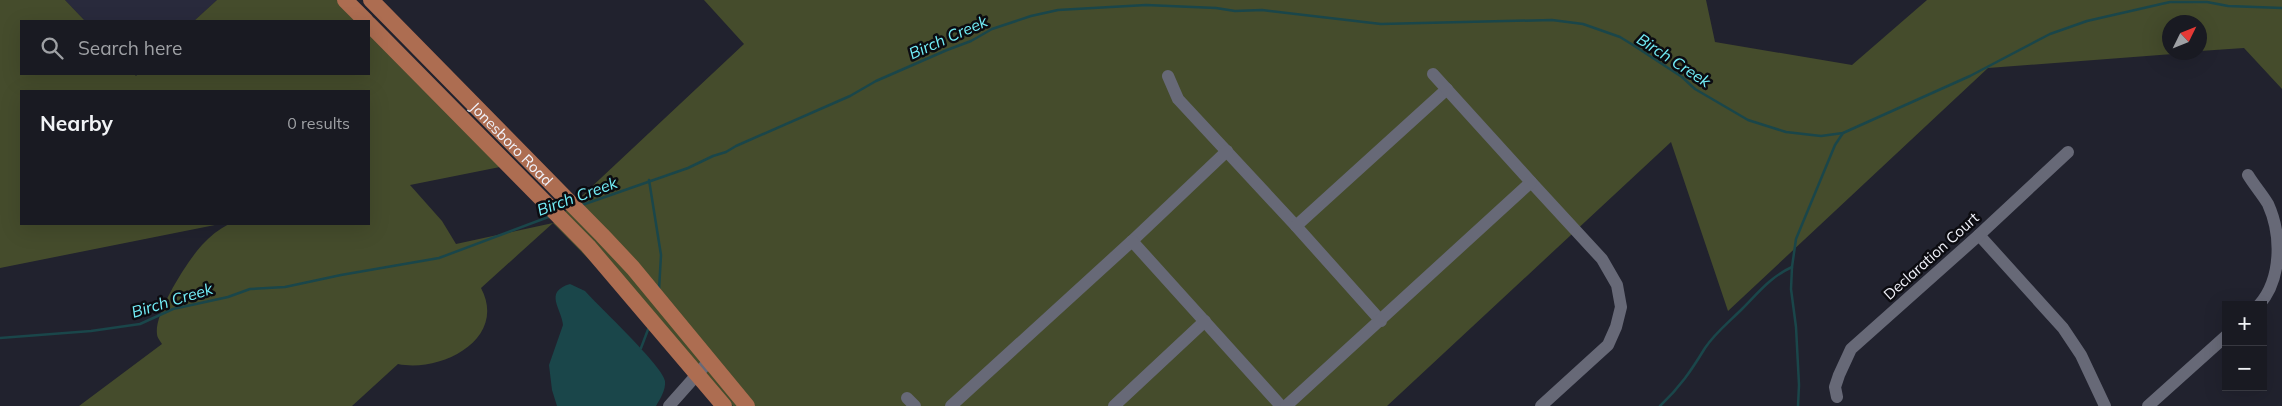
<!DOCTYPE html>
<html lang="en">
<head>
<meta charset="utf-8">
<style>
	:root { --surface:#191a22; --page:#26272f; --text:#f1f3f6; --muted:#9fa1a5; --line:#373840 }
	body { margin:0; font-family:Mulish,sans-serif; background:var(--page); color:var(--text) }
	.controls { position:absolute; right:15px; bottom:15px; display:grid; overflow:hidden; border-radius:0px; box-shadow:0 5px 20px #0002 }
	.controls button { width:45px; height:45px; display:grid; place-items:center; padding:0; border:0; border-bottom:1px solid var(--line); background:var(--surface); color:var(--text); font:25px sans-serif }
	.compass { position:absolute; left:2162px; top:15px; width:45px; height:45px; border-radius:50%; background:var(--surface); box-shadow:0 5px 20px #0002; rotate:47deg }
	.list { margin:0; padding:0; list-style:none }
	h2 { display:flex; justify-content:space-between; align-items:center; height:65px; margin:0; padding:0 20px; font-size:21px }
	h2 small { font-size:16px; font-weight:400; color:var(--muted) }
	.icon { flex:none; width:28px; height:28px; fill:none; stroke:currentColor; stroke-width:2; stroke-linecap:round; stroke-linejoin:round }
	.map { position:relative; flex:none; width:2282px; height:406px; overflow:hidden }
	.search { position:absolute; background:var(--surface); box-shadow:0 5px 20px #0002; left:20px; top:20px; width:350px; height:55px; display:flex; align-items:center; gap:12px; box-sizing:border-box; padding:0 18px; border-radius:0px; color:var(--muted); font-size:19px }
	.panel { position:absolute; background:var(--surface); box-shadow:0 5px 20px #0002; left:20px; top:90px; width:350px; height:135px; border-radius:0px }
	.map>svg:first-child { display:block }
	.built { fill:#292a3c }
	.green { fill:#454c2c }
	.water { fill:#1a464a }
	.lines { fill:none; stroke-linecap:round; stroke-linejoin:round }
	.stream { stroke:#1a464a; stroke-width:2.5 }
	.minor { stroke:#676977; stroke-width:12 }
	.major { stroke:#ad6d51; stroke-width:16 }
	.labels { text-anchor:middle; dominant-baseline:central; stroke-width:5; stroke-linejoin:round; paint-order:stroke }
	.street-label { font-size:15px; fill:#f1f2fa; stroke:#0c0c11 }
	.water-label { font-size:16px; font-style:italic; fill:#73eef8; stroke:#0c0c11 }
</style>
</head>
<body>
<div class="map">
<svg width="2282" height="406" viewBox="0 0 2282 406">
	<rect width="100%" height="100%" fill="#21222e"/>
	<polygon class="built" points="65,0 217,0 194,21 85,21"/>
	<g class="green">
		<path d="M 0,0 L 65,0 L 85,21 L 21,21 L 21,74 L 134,74 L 136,76 L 138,74 L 369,74 L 369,26 L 500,167 L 410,185 L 442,221 L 456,244 L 553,223 L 744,44 L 704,0 L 1706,0 L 1715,42 L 1852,65 L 1927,0 L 2282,0 L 2282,89 L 2244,48 L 2200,51 L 2200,22 L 2170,22 L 2170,52 L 2186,53 L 1988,68 L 1728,311 L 1671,142 L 1387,406 L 733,406 L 553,223 L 481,288 C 508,339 441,373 398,364 L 352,406 L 79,406 L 162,344 C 160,341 157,337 157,334 C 154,313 188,260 202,245 C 210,236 219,229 229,224 L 369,224 L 369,91 L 21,91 L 21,224 L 220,224 L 0,268 Z"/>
		<polygon points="217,0 344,0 364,21 194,21"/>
	</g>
	<path class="water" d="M 570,284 L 585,291 C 598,306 663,366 665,381 C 666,390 660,399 656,406 L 557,406 L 552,390 L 549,365 L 563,325 C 562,309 543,292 570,284 Z"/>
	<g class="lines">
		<g class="stream">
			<polyline points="649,180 661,255 659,290"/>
			<polyline points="582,205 688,168 713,156 726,152 736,146 850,96 876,81 947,50 971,41 992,29 1031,16 1058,10 1146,5 1216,8 1235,11 1262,10 1381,24 1552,20 1583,24 1620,37 1633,45 1682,77 1695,89 1748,120 1786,132 1821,136 1843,133 1970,76 2050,34 2087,21 2170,2 2207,2 2228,6 2282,8"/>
			<polyline points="0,338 91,331 140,324 173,309 228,297 250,289 285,287 341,275 439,258 551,216"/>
			<polyline points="641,348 649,327"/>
			<path d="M 1660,406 C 1680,387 1691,371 1705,348 C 1715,333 1729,322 1742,309 C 1758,293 1770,277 1792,267"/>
			<polyline points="1798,406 1799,385 1796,327 1791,289 1792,267 1796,239 1835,145 1843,133"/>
		</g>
		<g class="minor">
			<polyline points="1168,76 1178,99 1296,226"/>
			<path d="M 2248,175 C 2254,185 2262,194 2268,204 C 2282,235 2282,279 2259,305"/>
			<polyline points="1531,182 1602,259 1617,285 1621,307 1616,327 1608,345 1541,406"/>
			<polyline points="1979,235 2063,328 2081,355 2105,406"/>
			<polyline points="1132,241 1227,151"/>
			<polyline points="1381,321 1296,226 1447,89"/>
			<polyline points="1837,397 1835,387 1839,375 1851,349 1979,235 2068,152"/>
			<polyline points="907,398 915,406"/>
			<polyline points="669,406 709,361"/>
			<polyline points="951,406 1132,241 1281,406"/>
			<polyline points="1114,406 1205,321"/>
			<polyline points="1286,406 1531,182 1433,74"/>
			<polyline points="2148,406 2226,336"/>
		</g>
		<g class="major">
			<polyline points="345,0 366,21"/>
			<path id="s1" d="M 371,0 L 602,235 L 633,268 L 747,406"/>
			<polyline points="369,24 588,246 724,406"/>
		</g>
	</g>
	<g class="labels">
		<g class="street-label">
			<text stroke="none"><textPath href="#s1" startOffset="201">Jonesboro Road</textPath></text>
			<text transform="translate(1931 256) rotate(-42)">Declaration Court</text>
		</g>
		<g class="water-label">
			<text transform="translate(948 37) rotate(-24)">Birch Creek</text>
			<text transform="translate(1674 60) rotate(33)">Birch Creek</text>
			<text transform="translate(577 196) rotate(-20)">Birch Creek</text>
			<text transform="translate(172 300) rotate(-17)">Birch Creek</text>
		</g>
	</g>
</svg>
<div class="controls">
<button>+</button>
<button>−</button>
</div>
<svg class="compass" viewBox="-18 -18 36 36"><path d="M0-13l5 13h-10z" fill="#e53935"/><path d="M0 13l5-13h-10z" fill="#9fa1a5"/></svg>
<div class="search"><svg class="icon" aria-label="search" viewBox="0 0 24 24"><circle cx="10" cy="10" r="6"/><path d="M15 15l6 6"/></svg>Search here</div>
<section class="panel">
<h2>Nearby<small>0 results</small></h2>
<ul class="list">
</ul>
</section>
</div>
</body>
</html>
